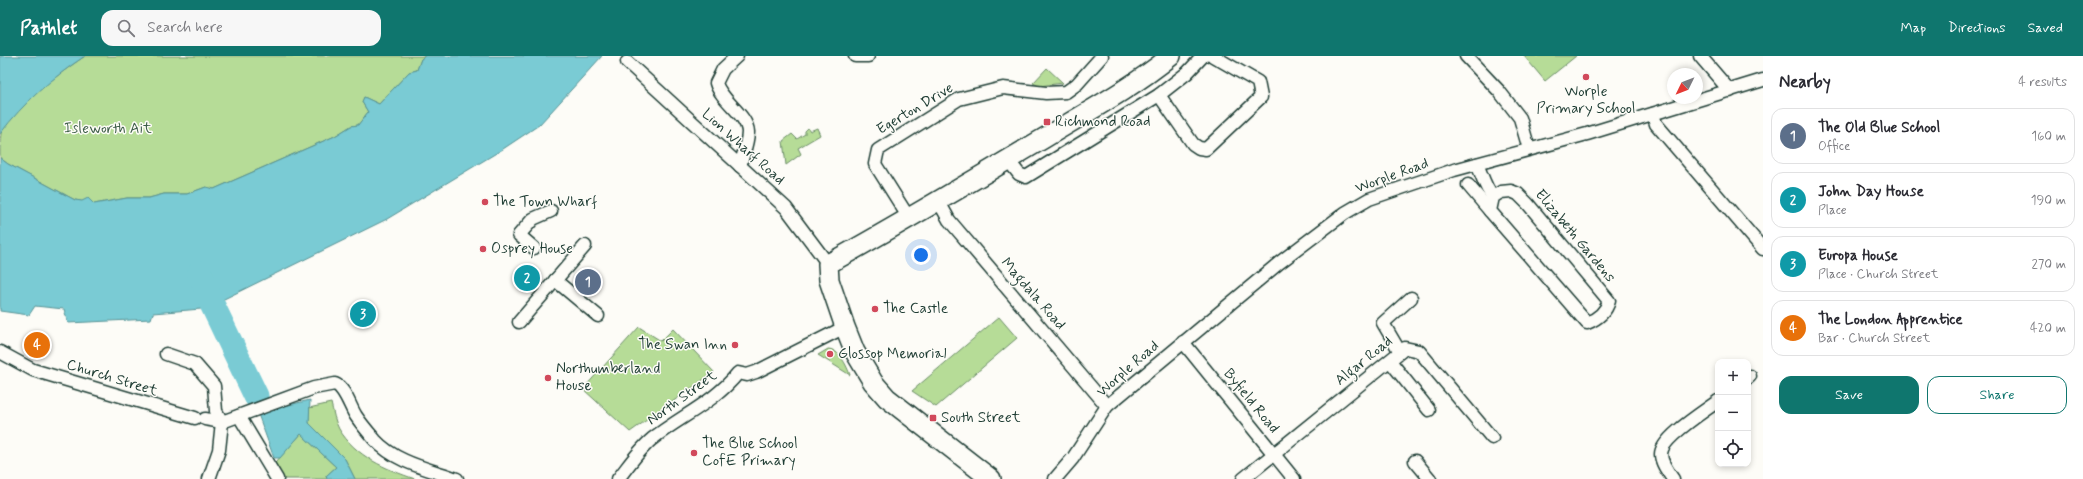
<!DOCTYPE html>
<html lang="en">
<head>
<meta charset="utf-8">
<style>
	:root { --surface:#fff; --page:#f7f7f7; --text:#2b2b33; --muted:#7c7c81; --line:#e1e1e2; --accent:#0f766e }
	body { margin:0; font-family:Mynerve,sans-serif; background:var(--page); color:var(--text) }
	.controls { position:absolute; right:12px; bottom:12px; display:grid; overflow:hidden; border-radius:8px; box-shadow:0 2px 6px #0003 }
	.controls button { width:36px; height:36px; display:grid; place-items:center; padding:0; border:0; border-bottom:1px solid var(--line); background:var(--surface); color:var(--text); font:20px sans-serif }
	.compass { position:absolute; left:1667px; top:12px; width:36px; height:36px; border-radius:50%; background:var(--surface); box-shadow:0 2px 6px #0003; rotate:227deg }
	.you { position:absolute; left:921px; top:199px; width:14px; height:14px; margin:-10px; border:3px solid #fff; border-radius:50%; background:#1a73e8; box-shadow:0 0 0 6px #1a73e833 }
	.badge { display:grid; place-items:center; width:26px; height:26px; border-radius:50%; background:var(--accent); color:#fff; font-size:13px; font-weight:700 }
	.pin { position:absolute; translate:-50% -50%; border:2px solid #fff; box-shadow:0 1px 4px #0006 }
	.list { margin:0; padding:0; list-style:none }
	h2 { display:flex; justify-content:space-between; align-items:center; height:52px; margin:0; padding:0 16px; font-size:17px }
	h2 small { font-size:13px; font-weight:400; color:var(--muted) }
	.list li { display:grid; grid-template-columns:26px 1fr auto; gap:12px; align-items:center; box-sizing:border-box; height:56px; margin:0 8px 8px; padding:0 8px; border:1px solid var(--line); border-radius:12px }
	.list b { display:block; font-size:15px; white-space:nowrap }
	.list p { margin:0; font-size:13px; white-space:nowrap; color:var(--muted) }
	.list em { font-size:13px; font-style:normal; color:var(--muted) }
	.actions { display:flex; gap:8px; padding:12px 16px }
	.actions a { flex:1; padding:9px 0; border:1px solid var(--accent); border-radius:12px; text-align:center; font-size:14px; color:var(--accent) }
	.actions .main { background:var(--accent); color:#fff }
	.icon { flex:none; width:22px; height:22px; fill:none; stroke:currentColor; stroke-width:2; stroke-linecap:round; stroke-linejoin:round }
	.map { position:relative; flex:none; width:1763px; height:423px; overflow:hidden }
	header { display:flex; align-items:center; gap:24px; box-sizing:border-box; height:56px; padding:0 20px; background:var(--accent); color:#fff }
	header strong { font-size:19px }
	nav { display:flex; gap:22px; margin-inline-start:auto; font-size:14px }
	.search { width:280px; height:36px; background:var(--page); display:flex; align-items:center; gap:10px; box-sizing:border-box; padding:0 14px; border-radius:12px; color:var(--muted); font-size:15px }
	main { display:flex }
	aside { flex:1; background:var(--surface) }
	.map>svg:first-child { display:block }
	.green { fill:#b6dc97; stroke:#6a8c66 }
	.water { fill:#7acbd4; stroke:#569294 }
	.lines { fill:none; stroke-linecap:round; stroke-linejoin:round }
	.river { stroke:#7acbd4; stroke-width:25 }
	.street-casing { stroke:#1f3d34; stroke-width:15 }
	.primary-casing { stroke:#1f3d34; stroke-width:22 }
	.street { stroke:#fdfcf7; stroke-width:12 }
	.primary { stroke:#fdfcf7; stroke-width:19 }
	.poi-dot { fill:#d1495b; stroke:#fdfcf7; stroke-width:1.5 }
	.labels { text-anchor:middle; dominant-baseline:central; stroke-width:3; stroke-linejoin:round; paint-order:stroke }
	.poi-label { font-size:15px; fill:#1f3d34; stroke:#fdfcf7; text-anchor:start }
	.street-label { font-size:15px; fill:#1f3d34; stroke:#fdfcf7 }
	.park-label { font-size:15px; fill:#3d5d48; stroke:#fdfcf7 }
</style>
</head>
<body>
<header>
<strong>Pathlet</strong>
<div class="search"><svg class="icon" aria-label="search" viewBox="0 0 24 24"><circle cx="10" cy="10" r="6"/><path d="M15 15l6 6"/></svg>Search here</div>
<nav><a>Map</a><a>Directions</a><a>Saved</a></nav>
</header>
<main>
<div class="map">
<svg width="1763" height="423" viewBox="0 0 1763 423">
	<rect width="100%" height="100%" fill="#fdfcf7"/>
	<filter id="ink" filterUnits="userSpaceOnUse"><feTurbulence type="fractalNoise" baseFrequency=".025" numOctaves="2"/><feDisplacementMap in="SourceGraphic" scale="8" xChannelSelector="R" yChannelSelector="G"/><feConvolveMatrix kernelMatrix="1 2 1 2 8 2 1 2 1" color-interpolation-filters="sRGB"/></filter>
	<g filter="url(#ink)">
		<g class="green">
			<path d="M 85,0 L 425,0 L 421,3 L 417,14 L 409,16 L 379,48 L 364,41 L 362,46 L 368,56 L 358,69 L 351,70 L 335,80 L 214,133 L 206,131 L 187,138 L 164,138 L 149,142 L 127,142 L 94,148 L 75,144 L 8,108 L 0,102 C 0,95 0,83 1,77 C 15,49 59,18 85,0 Z"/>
			<polygon points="1524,0 1576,0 1545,25"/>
			<polygon points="1047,12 1063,27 1039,30 1033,27"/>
			<polygon points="808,72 810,75 817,72 820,79 798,92 801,98 786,109 783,85 792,78 797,83 805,78 805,75"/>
			<polygon points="999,261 1017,282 936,351 912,335"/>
			<polygon points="639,271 661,285 673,273 714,316 630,376 583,333"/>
			<path d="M 828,293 C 839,293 847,310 850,319 L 818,299 Z"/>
			<path d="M 331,347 C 333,355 335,366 339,373 C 356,401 386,413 415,423 L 355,423 L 345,403 L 309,367 L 309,352 Z"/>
			<polygon points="301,378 336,411 326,420 327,423 284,423 275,407"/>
		</g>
		<g class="water">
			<path d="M 0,0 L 85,0 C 52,22 24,46 0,78 Z"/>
			<polygon points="425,0 602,0 539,69 503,93 387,163 222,244 201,253 153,257 151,263 68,267 64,253 35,250 29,259 0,255 0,102 8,108 75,144 82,145 88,142 94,148 127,142 149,142 164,138 187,138 206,131 214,133 335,80 351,70 358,69 368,56 362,46 364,41 379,48 409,16 417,14 421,3"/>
			<polygon points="310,344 309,367 345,403 355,423 327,423 326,420 336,411 301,378 280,402 274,402 258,358 263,355"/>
		</g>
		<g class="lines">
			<polyline class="river" points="200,217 212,248 256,340"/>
			<g class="street-casing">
				<g id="street">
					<path d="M 737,0 L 723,13 L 716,27 C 721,45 747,58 748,76 C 748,86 743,99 740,110"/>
					<polyline points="855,0 868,0"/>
					<polyline points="1466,0 1499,35 1520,62 1529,93"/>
					<polyline points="1700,0 1730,35"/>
					<polyline points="627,6 786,152 828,208"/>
					<polyline points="1159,39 1193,88 1199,92 1206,93 1261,41 1258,26 1213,0"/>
					<polyline points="1653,58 1656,68 1763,193"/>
					<polyline points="1008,104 1019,118 1026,121 1159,39 1187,17 1203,0"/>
					<path d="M 1477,108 C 1482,119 1485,132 1493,141"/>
					<polyline points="1468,129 1490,155"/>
					<path d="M 1511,135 L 1518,138 L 1528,148 L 1609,245 C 1606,256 1597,263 1587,267 L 1490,155 L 1493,141 L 1501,136 Z"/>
					<polyline points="939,146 949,164 1107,350"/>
					<polyline points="909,162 875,108 878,94 959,43 1003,32 1046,37 1066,36 1077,28 1102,0"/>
					<polyline points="534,192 519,179 533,163 551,155"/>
					<polyline points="555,224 598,260"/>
					<polyline points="519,266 585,190"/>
					<polyline points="1183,286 1294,423"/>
					<polyline points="0,296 33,314 195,362"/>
					<polyline points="1400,296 1383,267 1411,242"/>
					<polyline points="166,298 195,308 214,330 216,355 222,366 219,394 209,423"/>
					<polyline points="1390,305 1429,354"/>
					<polyline points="1748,322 1750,320"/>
					<polyline points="239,360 277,423"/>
					<path d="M 205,363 L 222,366 L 314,332 L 335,328 C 345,332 350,351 356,360 C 362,369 369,377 375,384 C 396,407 429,413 457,423"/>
					<polyline points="1415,405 1430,423"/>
					<path d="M 618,423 C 629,409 639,394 652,383 C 681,360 715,346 738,317 L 747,319 L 756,316 L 845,271"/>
					<polyline points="1055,423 1073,402 1107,350 1279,207 1345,157 1369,143 1454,114 1587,78 1763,24"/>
					<polyline points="1243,423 1405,292 1419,295 1492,382"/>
					<path d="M 1673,423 C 1668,416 1661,407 1661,398 C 1661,382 1705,355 1718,345"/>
				</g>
			</g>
			<g class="primary-casing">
				<path id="primary" d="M 991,423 L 887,342 L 873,326 L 855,296 L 845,271 L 829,224 L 828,208 C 902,167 974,124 1046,81 C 1089,55 1133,31 1171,0"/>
			</g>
			<use href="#street" class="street"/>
			<use href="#primary" class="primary"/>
		</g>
	</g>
	<g class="poi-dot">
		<circle cx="1586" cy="21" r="4"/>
		<rect x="1043" y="62" width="8" height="8" rx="2"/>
		<circle cx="485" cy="146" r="4"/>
		<circle cx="483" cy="193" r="4"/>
		<circle cx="875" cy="253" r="4"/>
		<circle cx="735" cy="289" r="4"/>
		<circle cx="830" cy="298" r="4"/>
		<circle cx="548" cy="322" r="4"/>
		<rect x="929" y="358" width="8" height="8" rx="2"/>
		<circle cx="694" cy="397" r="4"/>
	</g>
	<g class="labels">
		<g class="poi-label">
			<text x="1586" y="36" text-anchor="middle">Worple<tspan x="1586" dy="17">Primary School</tspan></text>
			<text x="1055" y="66">Richmond Road</text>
			<text x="493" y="146">The Town Wharf</text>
			<text x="491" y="193">Osprey House</text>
			<text x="883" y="253">The Castle</text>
			<text x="727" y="289" text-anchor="end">The Swan Inn</text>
			<text x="838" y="298">Glossop Memorial</text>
			<text x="556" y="313">Northumberland<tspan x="556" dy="17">House</tspan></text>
			<text x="941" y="362">South Street</text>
			<text x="702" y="388">The Blue School<tspan x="702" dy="17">CofE Primary</tspan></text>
		</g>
		<g class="street-label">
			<text transform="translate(915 53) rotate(-31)">Egerton Drive</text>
			<text transform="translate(743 91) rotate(42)">Lion Wharf Road</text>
			<text transform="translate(1392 120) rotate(-20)">Worple Road</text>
			<text transform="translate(1575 180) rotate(50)">Elizabeth Gardens</text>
			<text transform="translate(1033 238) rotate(49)">Magdala Road</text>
			<text transform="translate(1364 305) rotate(-39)">Algar Road</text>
			<text transform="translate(1128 313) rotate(-41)">Worple Road</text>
			<text transform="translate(112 322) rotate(17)">Church Street</text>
			<text transform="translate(682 342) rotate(-36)">North Street</text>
			<text transform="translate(1251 345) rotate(51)">Byfield Road</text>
		</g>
		<g class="park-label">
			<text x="108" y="73">Isleworth Ait</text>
		</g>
	</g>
</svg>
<div class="controls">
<button>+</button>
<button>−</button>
<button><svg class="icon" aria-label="locate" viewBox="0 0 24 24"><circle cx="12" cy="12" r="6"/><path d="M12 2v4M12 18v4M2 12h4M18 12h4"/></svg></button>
</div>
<svg class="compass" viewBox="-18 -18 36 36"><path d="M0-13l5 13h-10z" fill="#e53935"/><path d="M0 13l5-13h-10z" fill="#7c7c81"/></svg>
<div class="you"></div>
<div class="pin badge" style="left:588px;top:226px;background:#5c6f8a">1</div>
<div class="pin badge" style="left:527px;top:222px;background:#0f9aa8">2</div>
<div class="pin badge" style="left:363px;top:258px;background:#0f9aa8">3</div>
<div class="pin badge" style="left:37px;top:289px;background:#e8710a">4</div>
</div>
<aside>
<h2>Nearby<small>4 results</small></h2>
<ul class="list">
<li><span class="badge" style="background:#5c6f8a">1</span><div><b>The Old Blue School</b><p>Office</p></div><em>160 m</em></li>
<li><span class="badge" style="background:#0f9aa8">2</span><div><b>John Day House</b><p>Place</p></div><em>190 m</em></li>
<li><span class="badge" style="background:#0f9aa8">3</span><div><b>Europa House</b><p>Place · Church Street</p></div><em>270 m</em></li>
<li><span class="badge" style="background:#e8710a">4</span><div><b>The London Apprentice</b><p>Bar · Church Street</p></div><em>420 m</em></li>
</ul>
<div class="actions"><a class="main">Save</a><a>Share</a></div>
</aside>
</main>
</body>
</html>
